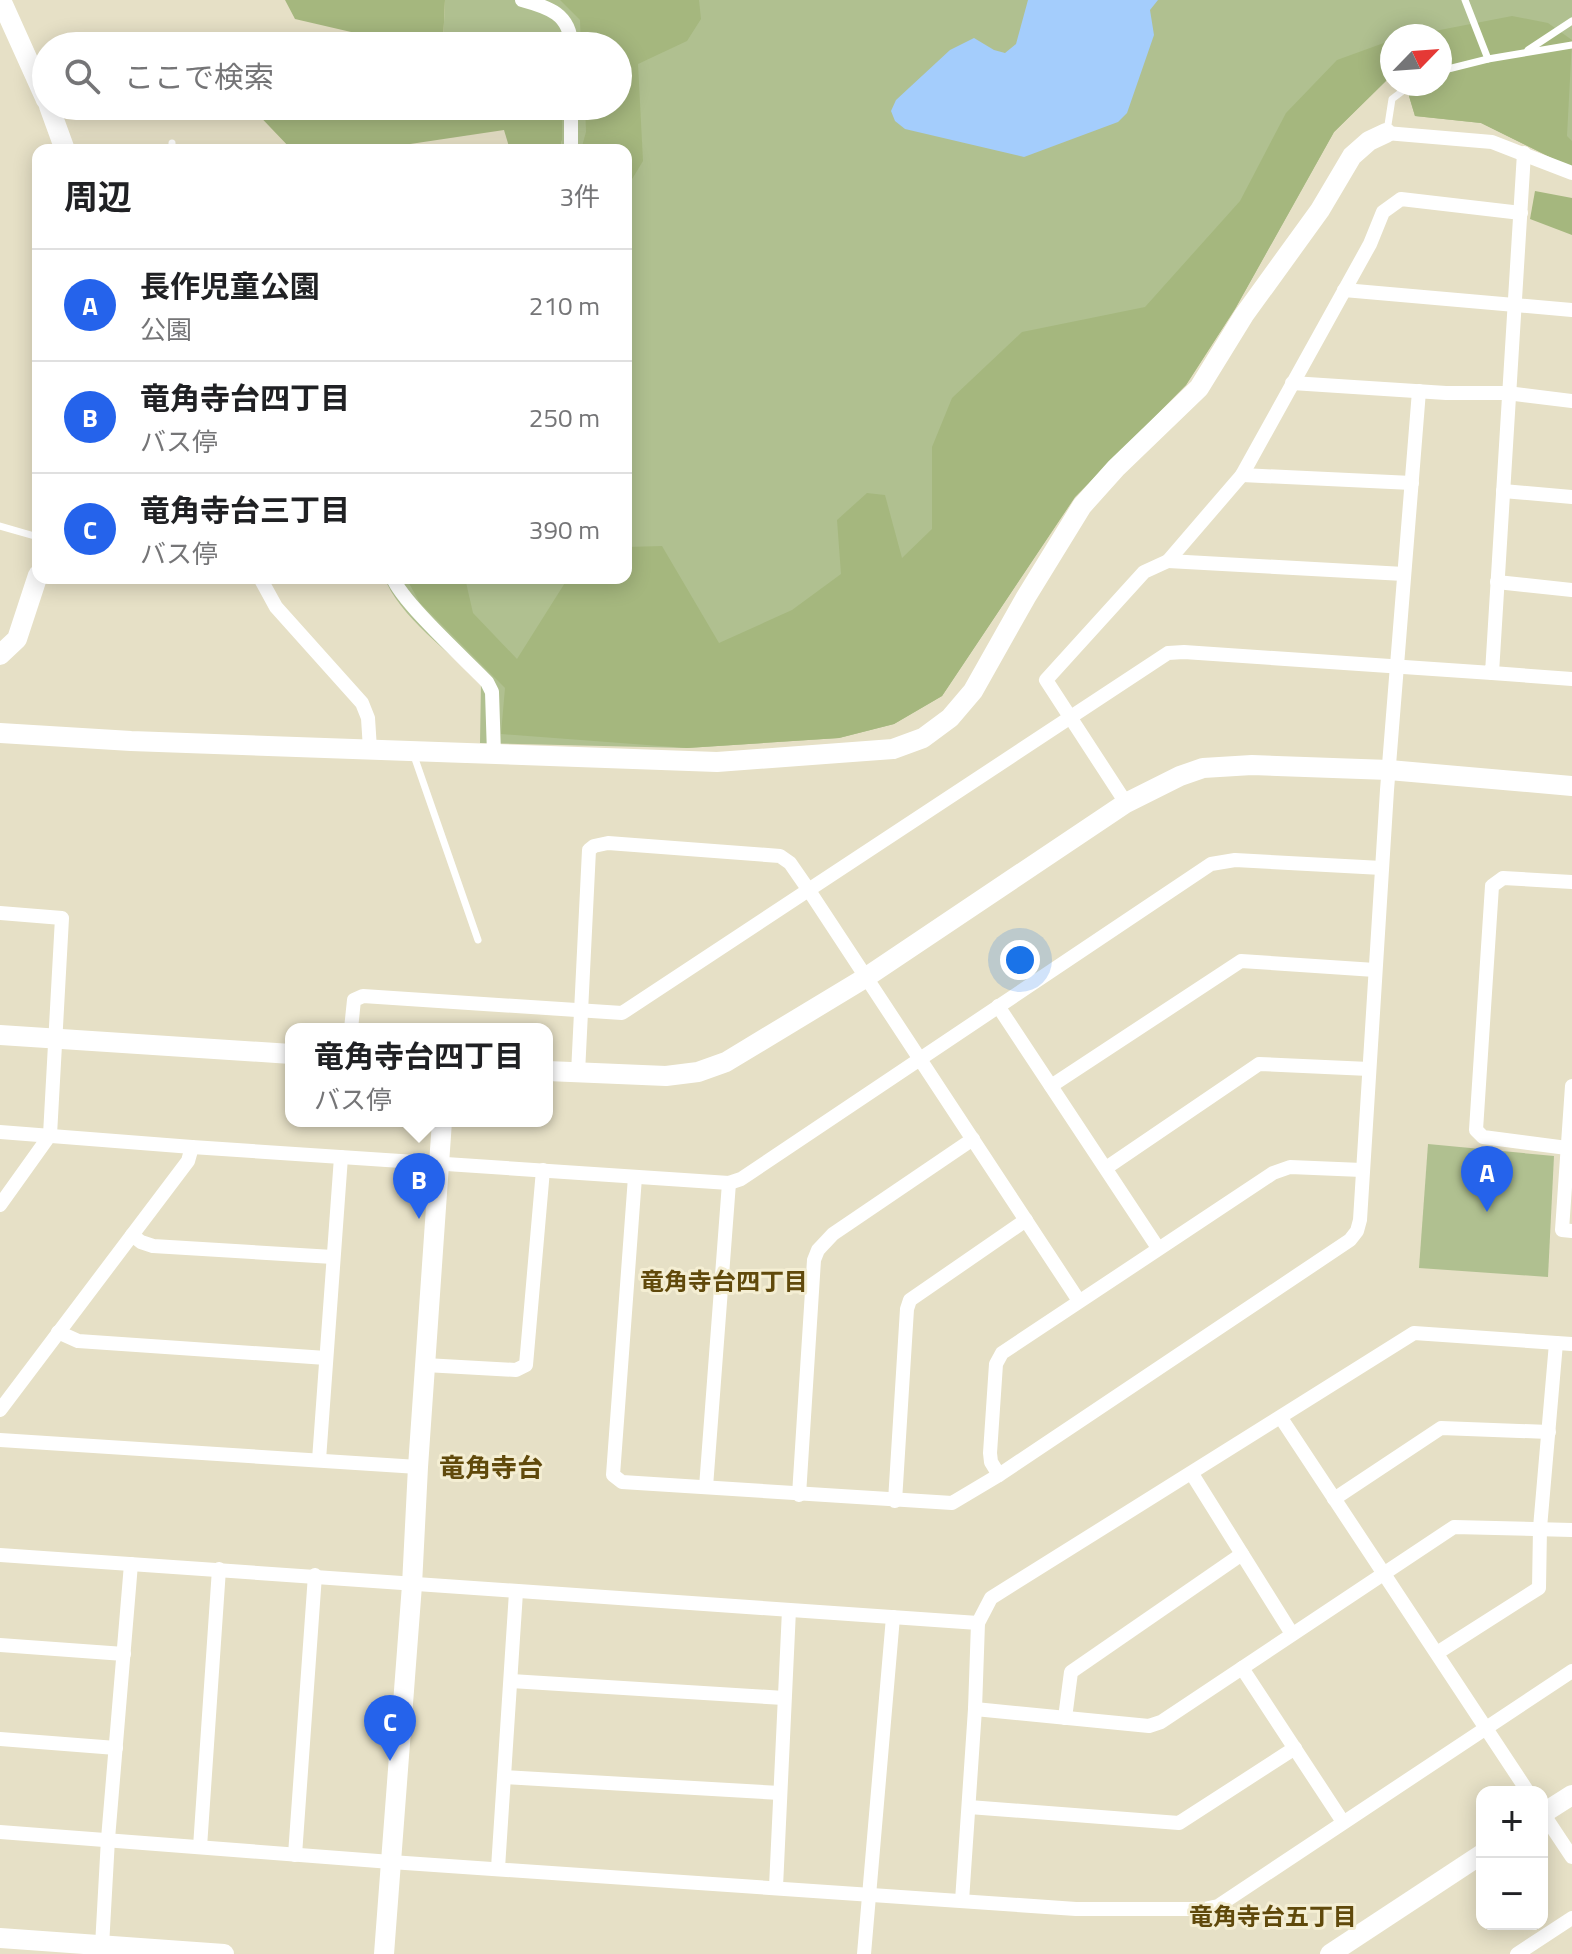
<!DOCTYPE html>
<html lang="ja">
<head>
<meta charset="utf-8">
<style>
	:root { --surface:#fff; --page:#f6f6f6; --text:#202124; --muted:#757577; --line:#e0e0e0; --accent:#2563eb }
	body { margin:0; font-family:"Titillium Web","Noto Sans JP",sans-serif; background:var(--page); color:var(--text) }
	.controls { position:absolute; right:24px; bottom:24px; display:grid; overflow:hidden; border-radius:16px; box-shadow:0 4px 20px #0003 }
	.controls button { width:72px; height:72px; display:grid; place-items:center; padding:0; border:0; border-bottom:2px solid var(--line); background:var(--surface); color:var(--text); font:40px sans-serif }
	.compass { position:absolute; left:1380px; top:24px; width:72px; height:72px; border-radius:50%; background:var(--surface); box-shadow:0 4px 20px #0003; rotate:65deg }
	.you { position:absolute; left:1020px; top:960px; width:28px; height:28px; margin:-20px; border:6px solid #fff; border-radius:50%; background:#1a73e8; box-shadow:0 0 0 12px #1a73e833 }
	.badge { display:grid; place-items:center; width:52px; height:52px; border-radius:50%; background:var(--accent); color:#fff; font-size:26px; font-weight:700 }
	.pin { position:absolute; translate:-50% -66px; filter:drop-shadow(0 2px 4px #0008) }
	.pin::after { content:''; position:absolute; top:42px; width:28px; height:24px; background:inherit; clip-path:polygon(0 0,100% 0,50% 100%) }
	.popup { position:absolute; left:285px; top:1023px; width:268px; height:104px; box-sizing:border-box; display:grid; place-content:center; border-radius:16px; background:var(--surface); filter:drop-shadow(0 2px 6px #0005); font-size:26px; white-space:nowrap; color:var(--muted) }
	.popup b { font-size:30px; color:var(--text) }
	.popup::after { content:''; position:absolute; left:50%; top:100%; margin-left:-16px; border:16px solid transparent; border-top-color:var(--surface) }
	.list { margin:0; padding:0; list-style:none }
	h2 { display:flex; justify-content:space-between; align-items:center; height:104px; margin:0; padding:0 32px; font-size:34px }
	h2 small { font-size:26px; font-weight:400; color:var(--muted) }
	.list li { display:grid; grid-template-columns:52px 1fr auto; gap:24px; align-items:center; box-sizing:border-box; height:112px; padding:0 32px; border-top:2px solid var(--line) }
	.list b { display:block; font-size:30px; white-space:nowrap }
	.list p { margin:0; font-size:26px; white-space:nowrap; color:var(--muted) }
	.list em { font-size:26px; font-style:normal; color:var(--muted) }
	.icon { flex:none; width:44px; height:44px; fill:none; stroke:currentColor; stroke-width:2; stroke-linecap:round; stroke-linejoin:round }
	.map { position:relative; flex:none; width:1572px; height:1954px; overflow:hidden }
	.search { position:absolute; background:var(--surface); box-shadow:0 4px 20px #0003; left:32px; top:32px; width:600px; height:88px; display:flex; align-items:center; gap:20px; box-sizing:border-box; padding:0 28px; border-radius:44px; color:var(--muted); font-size:30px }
	.panel { position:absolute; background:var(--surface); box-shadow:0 4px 20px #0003; left:32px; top:144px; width:600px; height:440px; border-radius:16px }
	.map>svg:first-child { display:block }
	.green { fill:#b0c090 }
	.forest { fill:#a5b77e }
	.water { fill:#a4cdfc }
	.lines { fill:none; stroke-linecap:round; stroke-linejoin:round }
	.lane { stroke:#fff; stroke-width:7 }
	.street { stroke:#fff; stroke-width:14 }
	.secondary { stroke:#fff; stroke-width:20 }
	.labels { text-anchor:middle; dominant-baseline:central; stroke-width:6; stroke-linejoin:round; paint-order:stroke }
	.neighbourhood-label { font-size:24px; font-weight:bold; fill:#60490b; stroke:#f4eed3 }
	.quarter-label { font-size:26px; font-weight:bold; fill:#60490b; stroke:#f4eed3 }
</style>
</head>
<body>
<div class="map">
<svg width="1572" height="1954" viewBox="0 0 1572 1954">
	<rect width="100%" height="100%" fill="#e6e0c6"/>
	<g class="green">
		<path d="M 445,0 L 1572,0 L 1572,168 L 1481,123 L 1415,116 L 1409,96 L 1413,88 L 1410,84 L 1440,84 L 1440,36 L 1392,36 L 1392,75 L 1334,132 L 1235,309 L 1186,385 L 1075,497 L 942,696 L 894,724 L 839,738 L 687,748 L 480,743 L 481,682 C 453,656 396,613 385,578 L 626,578 L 626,150 L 560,150 L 562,140 L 562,106 L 618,106 L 618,46 L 443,44 Z"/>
		<polygon points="1428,1144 1554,1156 1548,1277 1419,1268"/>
	</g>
	<g class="forest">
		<polygon points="285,0 445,0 443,44 454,46 363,46 364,35 295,19"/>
		<polygon points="560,0 699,0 701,19 687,41 638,64 643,161 626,189 626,150 581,150 586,132 585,106 618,106 618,46 581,46 580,20"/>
		<polygon points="1512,16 1548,23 1572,40 1567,136 1572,141 1572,168 1481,123 1415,116 1409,96 1413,88 1410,84 1440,84 1440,36 1409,36"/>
		<polygon points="1392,40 1392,75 1334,132 1235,309 1186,385 1075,497 942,696 894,724 839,738 687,748 501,734 505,688 420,603 406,578 465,578 473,613 517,659 568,578 626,578 626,547 662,546 719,643 792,610 841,574 837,520 867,493 885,495 902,558 932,529 932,447 952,398 1022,332 1145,307 1240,201 1286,113 1337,60"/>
		<polygon points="250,106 562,106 562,140 560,150 510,150 504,130 370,150 292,150"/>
		<polygon points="1535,191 1572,198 1572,235 1530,219"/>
	</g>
	<polygon class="water" points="1028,0 1158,0 1150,10 1154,35 1127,113 1118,122 1024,157 905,129 895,121 891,111 896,100 950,50 974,38 994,50 1005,53 1016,44"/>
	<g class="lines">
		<g class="lane">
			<polyline points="1465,0 1488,59"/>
			<polyline points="1528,50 1572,21"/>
			<polyline points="1440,71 1488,59 1572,45"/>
			<polyline points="1387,131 1392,99 1412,84"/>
			<polyline points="172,150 172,143"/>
			<polyline points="0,526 38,537"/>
			<polyline points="413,753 478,940"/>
		</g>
		<g class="street">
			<path d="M 522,0 C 548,7 571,14 571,46"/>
			<polyline points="571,106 571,150"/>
			<polyline points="1386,133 1492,142 1572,173"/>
			<polyline points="1344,290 1572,310"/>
			<polyline points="1292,383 1446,393 1507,393 1572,401"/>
			<polyline points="1242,475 1412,483"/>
			<polyline points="1503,491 1572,497"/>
			<polyline points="1168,561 1404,574"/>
			<polyline points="260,578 276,607 362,703 368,718 370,749"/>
			<path d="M 393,578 C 402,602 466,660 487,682 L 492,692 L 494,754"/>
			<polyline points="1497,582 1572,590"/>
			<polyline points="1492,673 1572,679"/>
			<polyline points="1126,803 1046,680 1144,572 1168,561 1242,475 1370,244 1383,212 1401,199 1521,213"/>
			<polyline points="0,913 62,918 50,1135 0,1205"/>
			<polyline points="998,1006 1158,1248"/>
			<polyline points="351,1029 354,1000 363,996 622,1013 1168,653 1184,652 1492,673 1524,153"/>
			<polyline points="578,1073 589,850 594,846 608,843 780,856 790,863 808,889 1079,1301"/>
			<polyline points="1051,1086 1241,961 1375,970"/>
			<polyline points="1572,1086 1562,1230 1572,1231"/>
			<polyline points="0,1132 192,1147 729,1183 741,1179 1211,864 1235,860 1382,868"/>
			<polyline points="1567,1148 1483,1137 1476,1130 1492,886 1503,878 1572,882"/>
			<polyline points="1106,1168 1259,1064 1369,1069"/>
			<polyline points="635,1177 613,1475 622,1482 952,1503 999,1475 1350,1240 1357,1231 1360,1220 1387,790 1419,391"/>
			<polyline points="132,1235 141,1242 153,1246 333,1257"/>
			<polyline points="58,1332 78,1341 326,1358"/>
			<polyline points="425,1365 516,1370 526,1365 543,1170"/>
			<polyline points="0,1410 188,1161 192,1147"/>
			<polyline points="1281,1418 1528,1792"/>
			<polyline points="0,1440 418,1467"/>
			<polyline points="319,1460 341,1157"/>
			<polyline points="1192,1474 1292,1634"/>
			<polyline points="999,1475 991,1462 990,1453 996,1364 1002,1353 1273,1173 1290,1167 1362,1170"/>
			<polyline points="706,1487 729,1183"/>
			<polyline points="799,1495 814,1260 818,1250 833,1234 973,1139"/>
			<polyline points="1334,1499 1441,1428 1549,1432"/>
			<polyline points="895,1501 907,1309 910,1300 1026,1220"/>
			<path d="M 0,1555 C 326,1577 652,1600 978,1623"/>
			<polyline points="0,1645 124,1654"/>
			<polyline points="1437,1653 1539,1588 1540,1528 1556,1343"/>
			<polyline points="1242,1668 1343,1822"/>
			<polyline points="511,1681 784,1698"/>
			<polyline points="975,1709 1149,1726 1161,1722 1454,1527 1572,1530"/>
			<polyline points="1065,1718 1071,1672 1242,1554"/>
			<polyline points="0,1739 116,1748"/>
			<polyline points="504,1777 780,1793"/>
			<polyline points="969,1807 1179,1823 1295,1748"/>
			<polyline points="1542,1812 1572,1857"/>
			<polyline points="0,1832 391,1862 1076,1909 1204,1909 1218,1906 1572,1671"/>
			<polyline points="200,1847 219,1569"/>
			<polyline points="295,1855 315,1575"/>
			<polyline points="498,1868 516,1592"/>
			<polyline points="776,1887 789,1610"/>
			<polyline points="962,1901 975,1709 978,1623 991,1598 1414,1333 1572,1344"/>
			<polyline points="102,1946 108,1839 131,1564"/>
			<polyline points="864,1954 893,1617"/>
			<polyline points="1517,1954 1572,1918"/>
		</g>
		<g class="secondary">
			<polyline points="1,0 46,100"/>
			<polyline points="49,106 65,150"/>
			<polyline points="0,655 17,639 38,575"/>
			<polyline points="0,733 131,741 717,762 893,749 923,738 950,718 973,691 1026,597 1082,506 1116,468 1199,388 1244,315 1320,210 1352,156 1369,141 1386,133"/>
			<polyline points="0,1035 291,1054"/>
			<polyline points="547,1071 666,1076 698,1072 726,1062 865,978 1126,803 1180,776 1203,768 1252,765 1389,770 1572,786"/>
			<polyline points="1542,1814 1572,1795"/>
			<polyline points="0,1938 224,1954"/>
			<polyline points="384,1954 412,1585 418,1467 442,1121"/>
			<polyline points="1330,1954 1482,1854"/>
		</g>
	</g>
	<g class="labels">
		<g class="neighbourhood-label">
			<text x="724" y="1281">竜角寺台四丁目</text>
			<text x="1273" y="1916">竜角寺台五丁目</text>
		</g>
		<g class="quarter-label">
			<text x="491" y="1467">竜角寺台</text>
		</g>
	</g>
</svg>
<div class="controls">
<button>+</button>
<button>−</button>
</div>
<svg class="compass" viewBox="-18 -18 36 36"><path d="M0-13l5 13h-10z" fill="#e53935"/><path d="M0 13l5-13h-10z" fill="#757577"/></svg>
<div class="you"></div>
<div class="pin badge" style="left:1487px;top:1212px">A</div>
<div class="pin badge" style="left:419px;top:1219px">B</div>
<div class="popup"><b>竜角寺台四丁目</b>バス停</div>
<div class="pin badge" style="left:390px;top:1761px">C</div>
<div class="search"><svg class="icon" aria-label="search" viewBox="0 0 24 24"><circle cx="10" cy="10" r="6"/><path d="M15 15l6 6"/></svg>ここで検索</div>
<section class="panel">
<h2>周辺<small>3件</small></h2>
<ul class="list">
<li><span class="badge">A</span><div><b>長作児童公園</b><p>公園</p></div><em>210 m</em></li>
<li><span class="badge">B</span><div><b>竜角寺台四丁目</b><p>バス停</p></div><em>250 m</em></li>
<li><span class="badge">C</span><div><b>竜角寺台三丁目</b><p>バス停</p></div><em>390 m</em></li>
</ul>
</section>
</div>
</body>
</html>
